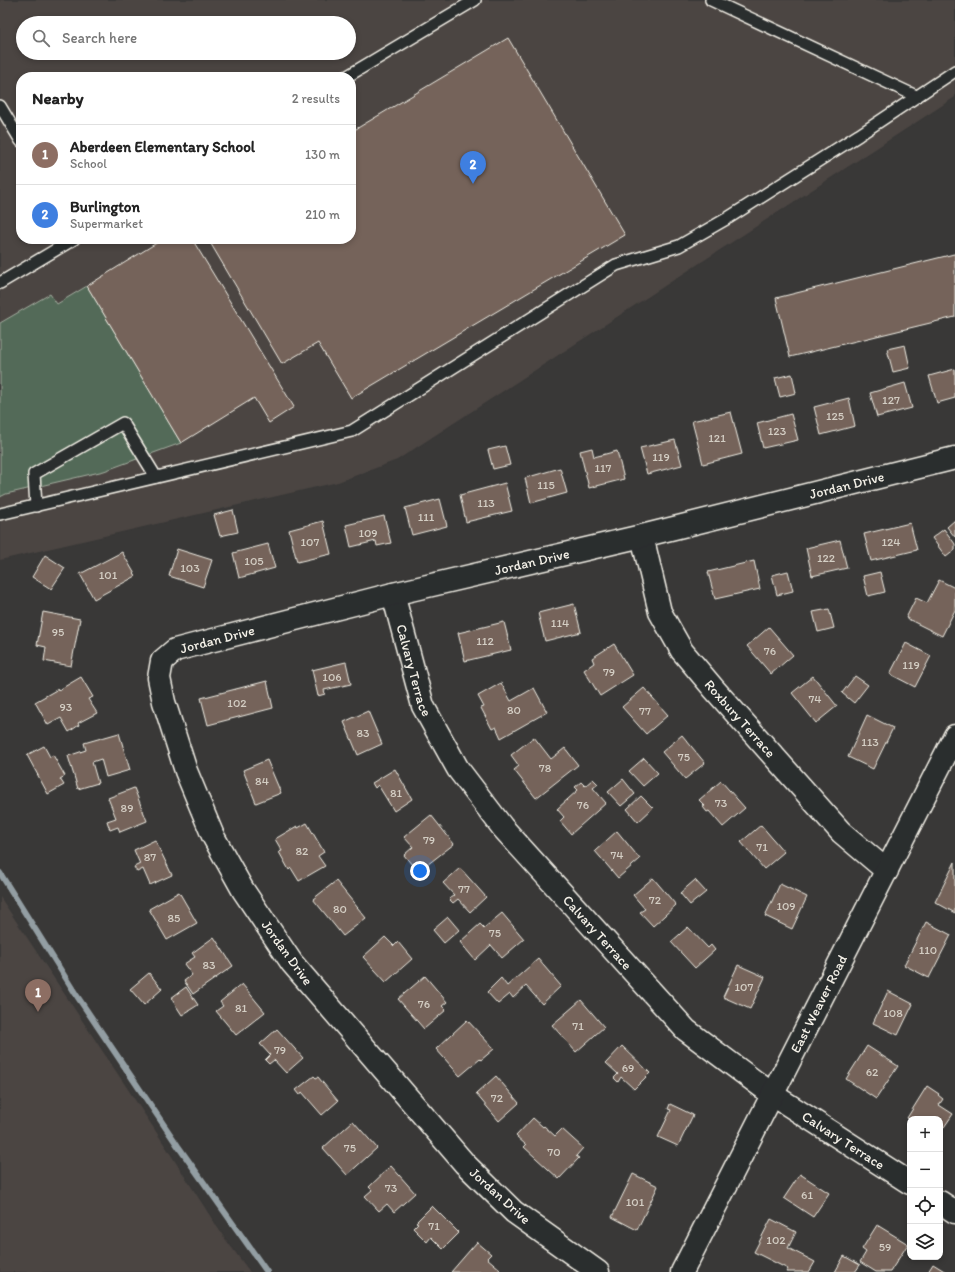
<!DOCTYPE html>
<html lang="en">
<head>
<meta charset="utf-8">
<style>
	:root { --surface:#fff; --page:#f6f6f6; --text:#222; --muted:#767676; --line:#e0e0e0; --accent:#0f766e }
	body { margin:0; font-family:Itim,sans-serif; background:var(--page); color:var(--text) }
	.controls { position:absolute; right:12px; bottom:12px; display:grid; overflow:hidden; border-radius:8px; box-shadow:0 2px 6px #0003 }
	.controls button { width:36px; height:36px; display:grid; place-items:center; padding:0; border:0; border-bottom:1px solid var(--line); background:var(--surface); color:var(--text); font:20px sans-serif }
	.you { position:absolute; left:420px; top:871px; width:14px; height:14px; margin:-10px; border:3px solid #fff; border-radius:50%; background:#1a73e8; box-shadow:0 0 0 6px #1a73e833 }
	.badge { display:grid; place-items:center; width:26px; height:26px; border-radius:50%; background:var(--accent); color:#fff; font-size:13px; font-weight:700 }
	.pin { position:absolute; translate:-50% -33px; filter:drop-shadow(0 1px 2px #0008) }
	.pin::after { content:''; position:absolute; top:21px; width:14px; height:12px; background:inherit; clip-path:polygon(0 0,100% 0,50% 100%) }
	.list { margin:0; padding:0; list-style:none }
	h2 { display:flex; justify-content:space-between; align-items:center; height:52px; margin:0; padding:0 16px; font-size:17px }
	h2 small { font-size:13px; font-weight:400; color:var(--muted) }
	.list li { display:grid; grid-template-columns:26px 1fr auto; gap:12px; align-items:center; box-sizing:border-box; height:60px; padding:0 16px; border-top:1px solid var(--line) }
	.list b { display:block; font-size:15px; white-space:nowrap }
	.list p { margin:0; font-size:13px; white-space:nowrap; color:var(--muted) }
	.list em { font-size:13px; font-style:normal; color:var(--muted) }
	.icon { flex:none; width:22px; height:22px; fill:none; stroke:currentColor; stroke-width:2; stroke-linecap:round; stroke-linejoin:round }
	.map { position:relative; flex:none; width:955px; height:1272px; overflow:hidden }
	.search { position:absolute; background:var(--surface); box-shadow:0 2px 6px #0003; left:16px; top:16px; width:340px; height:44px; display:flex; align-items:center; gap:10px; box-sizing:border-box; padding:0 14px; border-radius:22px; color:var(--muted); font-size:15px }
	.panel { position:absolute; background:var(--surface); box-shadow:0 2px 6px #0003; left:16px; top:72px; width:340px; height:172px; border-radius:16px }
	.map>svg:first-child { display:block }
	.built { fill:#4b4542; fill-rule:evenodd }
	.green { fill:#536b58; stroke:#a4aea0 }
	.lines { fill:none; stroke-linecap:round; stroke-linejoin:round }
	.stream { stroke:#939ea3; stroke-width:6 }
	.building { fill:#74645a; stroke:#f4f1e8 }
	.lane-casing { stroke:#f4f1e8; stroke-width:14 }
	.street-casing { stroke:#f4f1e8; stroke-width:25 }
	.secondary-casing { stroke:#f4f1e8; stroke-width:25 }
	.lane { stroke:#2a2d2e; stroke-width:11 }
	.street { stroke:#2a2d2e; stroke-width:22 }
	.secondary { stroke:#2a2d2e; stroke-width:22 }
	.labels { text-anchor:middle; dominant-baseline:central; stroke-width:3; stroke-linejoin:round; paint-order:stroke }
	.number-label { font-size:12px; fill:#d4cec4 }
	.street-label { font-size:14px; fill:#f4f1e8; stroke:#2a2d2e }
</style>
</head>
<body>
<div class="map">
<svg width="955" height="1272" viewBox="0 0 955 1272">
	<rect width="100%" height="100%" fill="#393837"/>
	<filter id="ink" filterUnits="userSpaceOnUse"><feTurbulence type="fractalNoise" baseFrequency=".025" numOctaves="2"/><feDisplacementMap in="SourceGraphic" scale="8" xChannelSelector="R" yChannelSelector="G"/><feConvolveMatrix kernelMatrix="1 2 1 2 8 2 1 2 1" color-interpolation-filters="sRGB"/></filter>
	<g filter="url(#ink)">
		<g class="built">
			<path d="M 0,0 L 955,0 L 955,97 L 397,460 L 338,482 L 0,560 ZM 23,23 L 349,23 L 349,53 L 23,53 ZM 21,77 L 351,77 L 351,239 L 21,239 Z"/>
			<polygon points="0,897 153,1127 223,1236 250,1272 0,1272"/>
		</g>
		<polygon class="green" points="87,286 181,443 104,471 6,494 0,497 0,323 50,294 57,304"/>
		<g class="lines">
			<polyline class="stream" points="0,873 77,996 178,1146 267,1272"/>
		</g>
		<g class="building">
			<polygon points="508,38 625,235 351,398 318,343 282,364 208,239 351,239 351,132"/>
			<polygon points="163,239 192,239 294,407 269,423 254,398 181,443 87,286"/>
			<polygon points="954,254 955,254 955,317 790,357 776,298"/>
			<polygon points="905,345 910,368 893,372 887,349"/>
			<polygon points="955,369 955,398 937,403 929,376"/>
			<polygon points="792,374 796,393 780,397 775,378"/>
			<polygon points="905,383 912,408 877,417 870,393"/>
			<polygon points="849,398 855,426 821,435 814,407"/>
			<polygon points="731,412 742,454 703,464 692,421"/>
			<polygon points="791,414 798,440 763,448 757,423"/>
			<polygon points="675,440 682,465 647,474 640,448"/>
			<polygon points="505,446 510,465 493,469 488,450"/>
			<polygon points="592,448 594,457 617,451 624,479 589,488 580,451"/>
			<polygon points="560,468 567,493 531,503 525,478"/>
			<polygon points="505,483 512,511 466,522 460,495"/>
			<polygon points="440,499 447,526 412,535 405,508"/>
			<polygon points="233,510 238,532 220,536 214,515"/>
			<polygon points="384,516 391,543 377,546 376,541 351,547 346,525"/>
			<polygon points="955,520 955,537 947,527"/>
			<polygon points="323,521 331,554 297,562 289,530"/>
			<polygon points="910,523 917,550 871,561 864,534"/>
			<polygon points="944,529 955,544 955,550 946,557 932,538"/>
			<polygon points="840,540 847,568 812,576 806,548"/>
			<polygon points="268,544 275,568 239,578 233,553"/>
			<polygon points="177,549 212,560 203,587 169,576"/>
			<polygon points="122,552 136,576 94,599 80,574"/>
			<polygon points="45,555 65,568 51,589 32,577"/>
			<polygon points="754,561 760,589 715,599 708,572"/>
			<polygon points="788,571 793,591 777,595 772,575"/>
			<polygon points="880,572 885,592 868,596 863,576"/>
			<polygon points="939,580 955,588 955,610 942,636 906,618 916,598 927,603"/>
			<polygon points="574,604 581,632 545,641 538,613"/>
			<polygon points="829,609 834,628 818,632 813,612"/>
			<polygon points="43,612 80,619 71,666 44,661 46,647 37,645"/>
			<polygon points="504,622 511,650 465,661 458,633"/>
			<polygon points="769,627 793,655 771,674 747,646"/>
			<polygon points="906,643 931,656 915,687 890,674"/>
			<polygon points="614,644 633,675 600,696 584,670 594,663 592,658"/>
			<polygon points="346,662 351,684 324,690 325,694 318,696 312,670"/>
			<polygon points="813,676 837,706 816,723 792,693"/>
			<polygon points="855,676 868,685 854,703 842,693"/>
			<polygon points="81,677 93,697 88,699 97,713 78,723 79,725 69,732 61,718 48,725 35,702 58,689 59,690"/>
			<polygon points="267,681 273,708 208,725 201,698"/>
			<polygon points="501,683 511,701 534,688 547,712 501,738 496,727 492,729 481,708 484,707 478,696"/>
			<polygon points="644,688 668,715 646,734 622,707"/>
			<polygon points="368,711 382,744 358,755 344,722"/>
			<polygon points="867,715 893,728 873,769 848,757"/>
			<polygon points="119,733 130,770 106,777 101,759 92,762 98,783 78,789 68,756 86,750 84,743"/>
			<polygon points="682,735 705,763 685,779 662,752"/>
			<polygon points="534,737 551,759 565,748 578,765 536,798 514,770 519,766 511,755"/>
			<polygon points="44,746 50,757 53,755 65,776 60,779 64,785 48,794 27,755"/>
			<polygon points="644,758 658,773 643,786 629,771"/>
			<polygon points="267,760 281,793 256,803 243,770"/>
			<polygon points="395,769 412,799 394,811 378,785 375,788 372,783"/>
			<polygon points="593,779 598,784 593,788 606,803 571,834 560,821 564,817 557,809 578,790 575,787 581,782 585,786"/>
			<polygon points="623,779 635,794 621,806 608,792"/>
			<polygon points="721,781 745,808 723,827 709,811 707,812 703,807 705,806 699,800"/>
			<polygon points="134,788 147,821 120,832 118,827 110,830 107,821 116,818 108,798"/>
			<polygon points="641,796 653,808 638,822 627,809"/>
			<polygon points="431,815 454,844 427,865 425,863 416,870 404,855 413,847 404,837"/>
			<polygon points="307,823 324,852 318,856 325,866 299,881 291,868 289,870 279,852 282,851 275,839 297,826 298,828"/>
			<polygon points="761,825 784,852 764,869 741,842"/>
			<polygon points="617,831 640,859 618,878 595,851"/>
			<polygon points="155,840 172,875 150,885 143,869 137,872 134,867 140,864 134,850"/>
			<polygon points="955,862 955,913 935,902"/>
			<polygon points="460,868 486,897 470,912 458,899 453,903 449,899 454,895 443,883"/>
			<polygon points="653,878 676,905 653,926 640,912 645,909 633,895"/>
			<polygon points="695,880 706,892 690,905 680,893"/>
			<polygon points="336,881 366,918 343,936 313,899"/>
			<polygon points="780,884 807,897 792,929 765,916"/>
			<polygon points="179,892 197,923 167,940 149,909"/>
			<polygon points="502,913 524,939 502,958 491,945 475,960 460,942 480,924 484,928"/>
			<polygon points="448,917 459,930 444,943 433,930"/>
			<polygon points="926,922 951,935 929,978 904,965"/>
			<polygon points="688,927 708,948 711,945 715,950 695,968 671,942"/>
			<polygon points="214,937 233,966 193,994 184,981 192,975 184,964 195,957 192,953"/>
			<polygon points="385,937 394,946 398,942 412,959 386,982 363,957"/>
			<polygon points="538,959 561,986 542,1004 526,986 513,998 510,994 498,1004 487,992 501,978 507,986"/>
			<polygon points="738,965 765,977 750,1009 723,997"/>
			<polygon points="149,973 162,989 144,1005 130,989"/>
			<polygon points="425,976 447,1002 442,1006 446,1010 424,1029 398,999"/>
			<polygon points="242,984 265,1012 236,1035 216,1011 223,1006 220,1002"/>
			<polygon points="186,987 198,1005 182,1015 171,998"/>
			<polygon points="888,991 913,1004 898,1035 873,1023"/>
			<polygon points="581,1000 604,1027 576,1052 552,1025"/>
			<polygon points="467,1020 494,1049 481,1060 480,1059 460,1076 436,1049"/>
			<polygon points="277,1029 303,1058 286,1073 274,1060 269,1064 265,1060 270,1055 260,1044"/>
			<polygon points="622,1046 650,1073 634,1089 621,1077 618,1082 614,1078 618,1074 606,1063"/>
			<polygon points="867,1046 898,1066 876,1099 846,1079"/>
			<polygon points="314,1076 316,1078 318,1077 338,1101 322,1115 302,1092 300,1095 296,1090"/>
			<polygon points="496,1076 519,1103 499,1121 476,1094"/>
			<polygon points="927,1086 939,1094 938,1095 943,1099 939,1105 953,1114 940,1133 940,1119 910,1119 907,1118"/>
			<polygon points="670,1104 693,1115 678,1146 658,1137 671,1110 668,1109"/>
			<polygon points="533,1118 543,1127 544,1126 555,1136 562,1129 583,1148 576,1156 579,1158 559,1179 524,1147 526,1145 516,1136"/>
			<polygon points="353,1121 377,1148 347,1175 323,1148"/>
			<polygon points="391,1166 415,1193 394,1212 387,1204 379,1211 365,1196 372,1190 369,1187"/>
			<polygon points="633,1174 658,1186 637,1230 612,1217"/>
			<polygon points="800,1174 829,1193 813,1217 784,1198"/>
			<polygon points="432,1206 459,1233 443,1249 431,1237 427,1242 413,1228 418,1223 416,1222"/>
			<polygon points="771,1219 796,1232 788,1248 815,1262 809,1272 786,1272 788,1269 754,1252"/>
			<polygon points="877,1225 908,1244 890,1272 876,1272 860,1262 866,1252 862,1249"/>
			<polygon points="477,1242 491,1254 487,1258 500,1269 497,1272 451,1272"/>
			<polygon points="844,1256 860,1265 855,1272 835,1272"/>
			<polygon points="933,1264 946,1272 928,1272"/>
		</g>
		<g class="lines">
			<g class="lane-casing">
				<g id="lane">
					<polyline points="711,0 916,96"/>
					<polyline points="346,77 475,0"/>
					<polyline points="0,106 21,141"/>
					<polyline points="0,283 74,239"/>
					<polyline points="36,506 34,474 123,423 156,477"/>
					<polyline points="0,514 352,431 616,265 679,246 728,218 859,135 955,71"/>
				</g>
			</g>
			<g class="street-casing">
				<g id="street">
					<path id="s1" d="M 642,536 L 660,612 L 682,651 L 714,689 L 841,832 L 887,871"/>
					<path id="s2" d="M 393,594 L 423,706 L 458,769 L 503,828 L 686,1030 L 773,1095 L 910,1183"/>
					<polyline points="940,1202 955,1212"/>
					<path id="s3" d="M 598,1272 L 514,1212 L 465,1164 L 292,963 L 243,890 L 213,836 L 186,771 L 164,702 L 159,678 L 162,661 L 175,650 L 194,645 L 393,594 L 642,536 L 955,458"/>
				</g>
			</g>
			<g class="secondary-casing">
				<g id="secondary">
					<path id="s4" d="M 682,1272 L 955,736"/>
				</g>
			</g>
			<use href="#lane" class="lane"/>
			<use href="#street" class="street"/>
			<use href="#secondary" class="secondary"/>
		</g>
	</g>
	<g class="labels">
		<g class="number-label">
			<text x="891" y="400">127</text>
			<text x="835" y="416">125</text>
			<text x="777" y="431">123</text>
			<text x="717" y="438">121</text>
			<text x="661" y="457">119</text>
			<text x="603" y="468">117</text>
			<text x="546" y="485">115</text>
			<text x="486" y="503">113</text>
			<text x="426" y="517">111</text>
			<text x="368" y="533">109</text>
			<text x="310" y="542">107</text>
			<text x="891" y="542">124</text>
			<text x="826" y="558">122</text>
			<text x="254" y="561">105</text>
			<text x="190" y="568">103</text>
			<text x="108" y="575">101</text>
			<text x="560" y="623">114</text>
			<text x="58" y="632">95</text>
			<text x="485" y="641">112</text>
			<text x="770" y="651">76</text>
			<text x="911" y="665">119</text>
			<text x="609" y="672">79</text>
			<text x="332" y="677">106</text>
			<text x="815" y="699">74</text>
			<text x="237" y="703">102</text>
			<text x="66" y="707">93</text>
			<text x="514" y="710">80</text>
			<text x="645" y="711">77</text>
			<text x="363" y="733">83</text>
			<text x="870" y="742">113</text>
			<text x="684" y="757">75</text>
			<text x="545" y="768">78</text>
			<text x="262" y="781">84</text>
			<text x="396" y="793">81</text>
			<text x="721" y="803">73</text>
			<text x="583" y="805">76</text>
			<text x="127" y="808">89</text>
			<text x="429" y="840">79</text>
			<text x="762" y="847">71</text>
			<text x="302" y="851">82</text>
			<text x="617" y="855">74</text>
			<text x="150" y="857">87</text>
			<text x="464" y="889">77</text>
			<text x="655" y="900">72</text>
			<text x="786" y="906">109</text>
			<text x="340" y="909">80</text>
			<text x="174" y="918">85</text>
			<text x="495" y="933">75</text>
			<text x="928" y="950">110</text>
			<text x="209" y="965">83</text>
			<text x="744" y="987">107</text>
			<text x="424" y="1004">76</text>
			<text x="241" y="1008">81</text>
			<text x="893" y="1013">108</text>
			<text x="578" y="1026">71</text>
			<text x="280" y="1050">79</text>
			<text x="628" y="1068">69</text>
			<text x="872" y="1072">62</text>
			<text x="497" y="1098">72</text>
			<text x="350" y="1148">75</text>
			<text x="554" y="1152">70</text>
			<text x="391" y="1188">73</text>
			<text x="807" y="1195">61</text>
			<text x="635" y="1202">101</text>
			<text x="434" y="1226">71</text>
			<text x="776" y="1240">102</text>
			<text x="885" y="1247">59</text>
		</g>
		<g class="street-label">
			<text stroke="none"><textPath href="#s3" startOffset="1480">Jordan Drive</textPath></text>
			<text stroke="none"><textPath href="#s3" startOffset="1156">Jordan Drive</textPath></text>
			<text stroke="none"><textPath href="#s3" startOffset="832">Jordan Drive</textPath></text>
			<text stroke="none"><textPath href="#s2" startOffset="79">Calvary Terrace</textPath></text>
			<text stroke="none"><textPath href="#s1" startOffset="212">Roxbury Terrace</textPath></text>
			<text stroke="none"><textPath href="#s2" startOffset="403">Calvary Terrace</textPath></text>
			<text transform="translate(287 953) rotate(54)">Jordan Drive</text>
			<text stroke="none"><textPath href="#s4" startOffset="301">East Weaver Road</textPath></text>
			<text stroke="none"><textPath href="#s2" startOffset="727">Calvary Terrace</textPath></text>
			<text transform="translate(500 1196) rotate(42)">Jordan Drive</text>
		</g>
	</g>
</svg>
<div class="controls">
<button>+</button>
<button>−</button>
<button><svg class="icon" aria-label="locate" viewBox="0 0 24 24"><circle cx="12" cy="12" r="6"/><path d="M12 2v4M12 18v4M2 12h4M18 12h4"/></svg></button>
<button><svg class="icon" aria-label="layers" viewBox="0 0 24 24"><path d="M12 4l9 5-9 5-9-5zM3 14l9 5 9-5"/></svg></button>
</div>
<div class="you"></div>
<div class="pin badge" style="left:38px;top:1012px;background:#8d6e63">1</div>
<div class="pin badge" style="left:473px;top:184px;background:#3f7fe0">2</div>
<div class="search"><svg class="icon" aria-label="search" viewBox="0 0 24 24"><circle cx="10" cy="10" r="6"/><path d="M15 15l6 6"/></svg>Search here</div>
<section class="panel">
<h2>Nearby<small>2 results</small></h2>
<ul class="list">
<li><span class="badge" style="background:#8d6e63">1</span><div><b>Aberdeen Elementary School</b><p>School</p></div><em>130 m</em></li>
<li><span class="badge" style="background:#3f7fe0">2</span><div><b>Burlington</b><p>Supermarket</p></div><em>210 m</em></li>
</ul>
</section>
</div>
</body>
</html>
